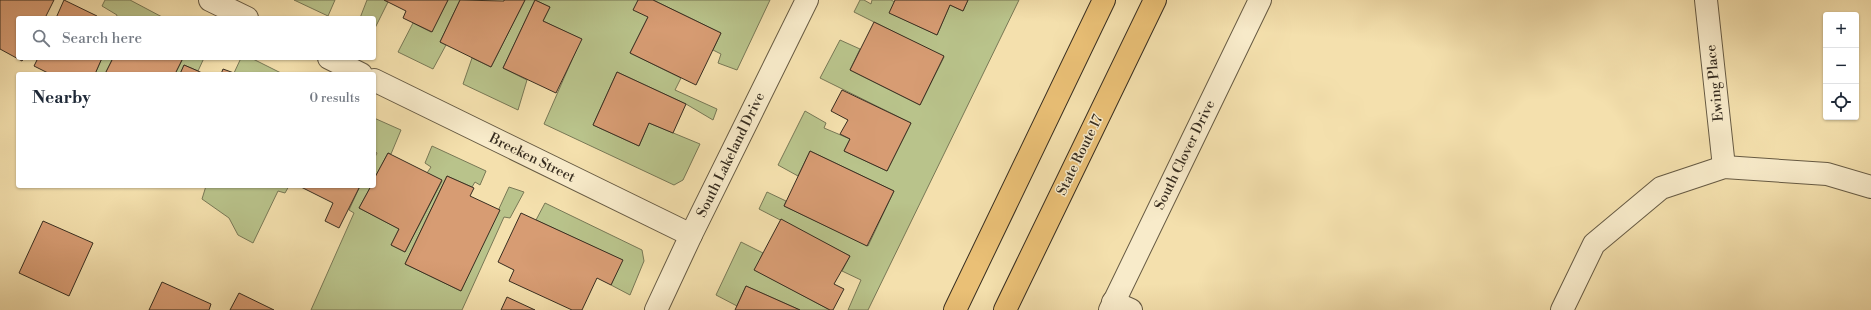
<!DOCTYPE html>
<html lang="en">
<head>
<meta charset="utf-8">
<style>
	:root { --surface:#fff; --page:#f6f6f7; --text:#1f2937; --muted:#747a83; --line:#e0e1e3 }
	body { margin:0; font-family:"Libre Bodoni",serif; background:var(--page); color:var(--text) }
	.controls { position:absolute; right:12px; top:12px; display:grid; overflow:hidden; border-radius:4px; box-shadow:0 1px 3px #0004 }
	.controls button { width:36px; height:36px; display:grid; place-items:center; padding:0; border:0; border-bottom:1px solid var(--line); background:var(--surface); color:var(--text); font:20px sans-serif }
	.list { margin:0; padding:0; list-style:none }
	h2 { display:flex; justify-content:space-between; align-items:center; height:52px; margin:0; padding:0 16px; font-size:17px }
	h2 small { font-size:13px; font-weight:400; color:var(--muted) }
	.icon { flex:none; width:22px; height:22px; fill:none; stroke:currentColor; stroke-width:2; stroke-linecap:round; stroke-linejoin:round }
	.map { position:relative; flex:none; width:1871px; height:310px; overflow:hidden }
	.search { position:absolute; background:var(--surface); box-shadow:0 1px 3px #0004; left:16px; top:16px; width:360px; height:44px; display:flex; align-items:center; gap:10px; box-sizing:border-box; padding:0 14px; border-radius:4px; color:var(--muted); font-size:15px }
	.panel { position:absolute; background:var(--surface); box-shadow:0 1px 3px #0004; left:16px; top:72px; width:360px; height:116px; border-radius:4px }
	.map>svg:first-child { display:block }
	.green { fill:#b9c38b; stroke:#787856 }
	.building { fill:#d79c73; stroke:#372d20 }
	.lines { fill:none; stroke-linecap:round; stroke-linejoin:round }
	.minor-casing { stroke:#665a43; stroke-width:24 }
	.tertiary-casing { stroke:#665a43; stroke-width:24 }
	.trunk-casing { stroke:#372d20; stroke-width:24 }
	.minor { stroke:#f8ebca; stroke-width:22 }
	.tertiary { stroke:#f8ebca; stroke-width:22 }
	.trunk { stroke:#eac076; stroke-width:22 }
	.labels { text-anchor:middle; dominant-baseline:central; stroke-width:3; stroke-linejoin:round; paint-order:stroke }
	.street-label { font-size:14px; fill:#372d20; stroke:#f8ebca }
</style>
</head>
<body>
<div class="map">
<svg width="1871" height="310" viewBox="0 0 1871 310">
	<rect width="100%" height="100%" fill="#f4e0ad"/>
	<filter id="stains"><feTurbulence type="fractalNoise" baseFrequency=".005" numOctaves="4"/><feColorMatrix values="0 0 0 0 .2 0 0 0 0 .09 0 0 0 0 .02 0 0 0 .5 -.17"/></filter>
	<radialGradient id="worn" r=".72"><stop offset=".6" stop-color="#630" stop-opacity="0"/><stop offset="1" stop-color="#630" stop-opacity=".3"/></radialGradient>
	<g class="green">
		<polygon points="105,0 130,0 164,18 116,18 117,15 102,6"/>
		<polygon points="294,0 335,0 328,16"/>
		<polygon points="367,0 384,0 388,2 374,30 374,18 360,18"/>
		<polygon points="448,0 460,0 440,42 446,45 433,69 398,52 413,23 431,32"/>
		<polygon points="525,0 638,0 648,17 630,53 681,78 675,90 717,109 713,120 686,104 617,72 593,125 639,146 649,123 700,144 683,180 674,185 544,124 581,39 543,21 550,7 535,0 503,68 527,80 518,110 463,84 472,58 491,67"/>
		<polygon points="653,0 770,0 737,70 718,63 721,54 713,50 721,33"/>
		<polygon points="860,0 864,0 871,4 872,0 891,0 895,2 890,13 937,35 950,5 963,11 968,0 1019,0 868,310 848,310 861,280 842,271 850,256 759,209 767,192 786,201 784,206 868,246 894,191 810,151 798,176 778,165 805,111 826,123 824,128 850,139 844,151 887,171 911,123 820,78 840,40 860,49 850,70 920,105 944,57 854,12"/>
		<polygon points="102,58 113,58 105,74 95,74"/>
		<polygon points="183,58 204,58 198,71 184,65 180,74 175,74"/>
		<polygon points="241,58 251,58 283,74 235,74 234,73"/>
		<polygon points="374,118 401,130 391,154 388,153 374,179 374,159 377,153 374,151"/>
		<polygon points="432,146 486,171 480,185 475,182 472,187 447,176 405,264 461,291 509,187 524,192 510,218 504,217 462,310 311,310 354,213 349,210 360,186 371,186 359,208 399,229 391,245 405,252 442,181 427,173 431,167 425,163"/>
		<polygon points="206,186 289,186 285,193 278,191 253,243 238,235 229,218 202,199"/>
		<polygon points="545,203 642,250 644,261 630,295 611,285 622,260 536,220"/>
		<polygon points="741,242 763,253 755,270 830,310 800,310 746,286 737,306 716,295"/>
	</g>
	<g class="building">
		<polygon points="0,0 54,0 45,18 18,18 18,58 24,58 22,61 0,49"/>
		<polygon points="64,0 97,16 96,18 56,18"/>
		<polygon points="384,0 448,0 432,32 403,18 406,11"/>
		<polygon points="460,0 504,1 504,0 525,0 491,67 440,42"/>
		<polygon points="535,0 550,7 543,21 582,39 556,93 503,68"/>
		<polygon points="638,0 653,0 721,33 696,85 630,53 648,17 633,10"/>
		<polygon points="895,0 968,0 963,11 950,5 937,35 889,13"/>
		<polygon points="874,22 944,56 920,105 850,70"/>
		<polygon points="38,58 102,58 95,74 50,74 34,66"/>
		<polygon points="113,58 183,58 175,74 105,74"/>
		<polygon points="184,65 198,71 204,74 180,74"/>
		<polygon points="223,69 234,73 235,74 221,74"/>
		<polygon points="617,72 686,104 673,133 649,123 639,146 593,125"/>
		<polygon points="842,90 911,123 887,171 844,151 850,139 840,134 848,120 831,111"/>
		<polygon points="810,151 894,191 867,246 784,206"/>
		<polygon points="388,153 442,180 405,252 391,245 399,229 359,208 371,186 374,186 374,179"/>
		<polygon points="447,176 474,188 470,196 500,210 461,291 405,264"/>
		<polygon points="299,186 360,186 339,228 325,221 333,203"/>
		<polygon points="521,213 623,260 611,285 597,278 582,310 572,310 509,281 514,270 498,262"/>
		<polygon points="781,219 850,256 834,284 844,289 833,310 830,310 754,270"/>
		<polygon points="43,221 93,243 69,296 19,273"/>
		<polygon points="162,282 211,304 209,310 149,310"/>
		<polygon points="746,286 800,310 735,310"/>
		<polygon points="239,293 274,310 230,310"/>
		<polygon points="507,297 535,310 501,310"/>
	</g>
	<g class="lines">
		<g class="minor-casing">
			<g id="minor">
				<polyline points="210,0 247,18"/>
				<polyline points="1706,0 1724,167"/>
				<polyline points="329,58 361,74"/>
				<polyline points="374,80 691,235"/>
				<polyline points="1113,302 1131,310"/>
				<polyline points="656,310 691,235 807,0"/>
				<polyline points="1562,310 1594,244 1661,188 1724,167 1827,174 1871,187"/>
			</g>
		</g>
		<g class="tertiary-casing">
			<polyline id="tertiary" points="1110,310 1260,0"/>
		</g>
		<g class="trunk-casing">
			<g id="trunk">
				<polyline points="955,310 1104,0"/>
				<polyline points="1005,310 1155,0"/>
			</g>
		</g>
		<use href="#minor" class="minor"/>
		<use href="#tertiary" class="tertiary"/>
		<use href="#trunk" class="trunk"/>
	</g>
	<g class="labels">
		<g class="street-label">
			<text transform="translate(1715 83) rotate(-96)">Ewing Place</text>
			<text transform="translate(731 155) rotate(-64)">South Lakeland Drive</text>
			<text transform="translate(1080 155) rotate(-64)">State Route 17</text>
			<text transform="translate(1185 155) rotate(-64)">South Clover Drive</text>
			<text transform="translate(532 158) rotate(26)">Brecken Street</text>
		</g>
	</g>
	<rect width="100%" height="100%" filter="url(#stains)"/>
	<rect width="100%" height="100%" fill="url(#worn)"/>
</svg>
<div class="controls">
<button>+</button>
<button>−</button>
<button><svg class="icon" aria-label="locate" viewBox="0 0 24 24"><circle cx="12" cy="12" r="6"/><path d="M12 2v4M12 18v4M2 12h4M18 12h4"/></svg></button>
</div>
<div class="search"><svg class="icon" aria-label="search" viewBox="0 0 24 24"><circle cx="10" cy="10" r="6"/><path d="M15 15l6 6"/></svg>Search here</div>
<section class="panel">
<h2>Nearby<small>0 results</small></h2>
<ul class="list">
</ul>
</section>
</div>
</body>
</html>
